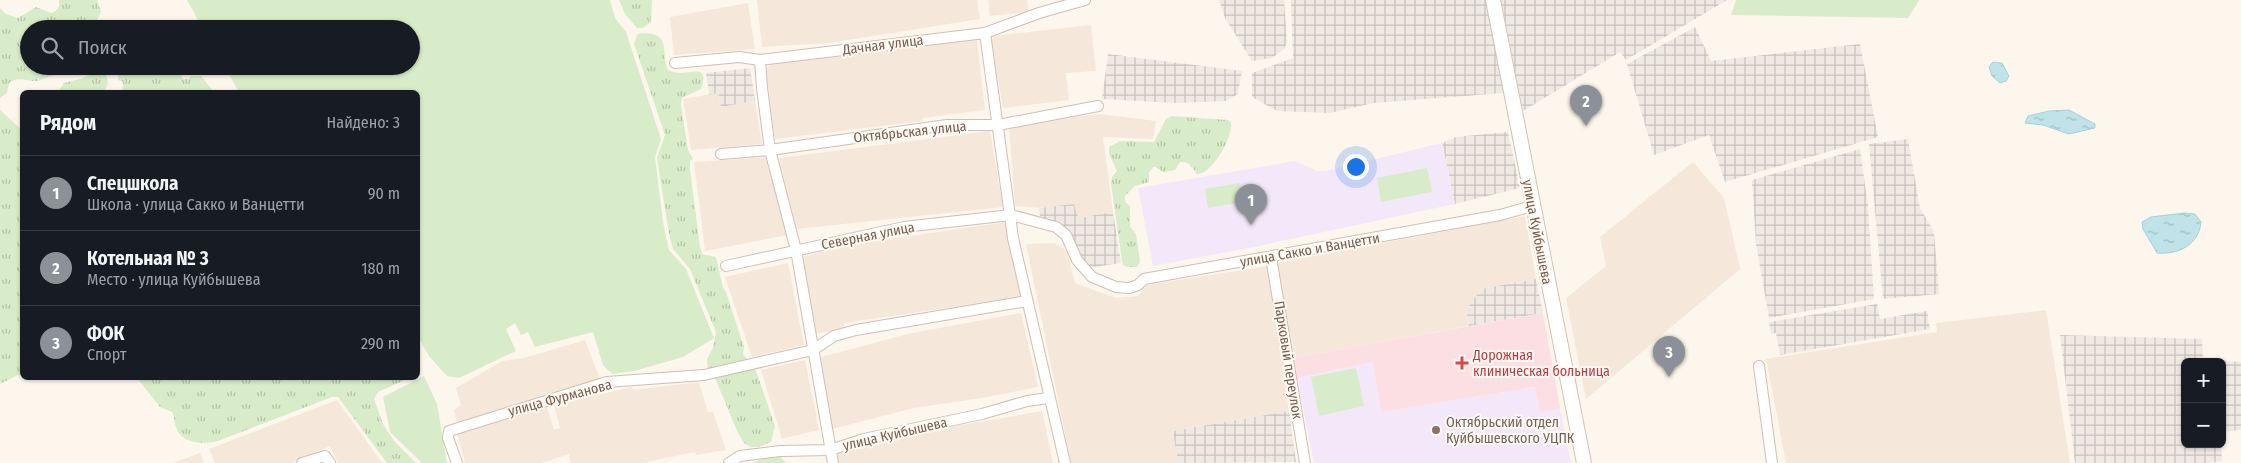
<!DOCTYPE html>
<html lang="ru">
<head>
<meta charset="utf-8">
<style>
	:root { --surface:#171b24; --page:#20242c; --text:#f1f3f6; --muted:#9ea1a6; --line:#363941; --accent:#8c9099 }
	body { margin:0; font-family:"Fira Sans Condensed",sans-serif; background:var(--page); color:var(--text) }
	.controls { position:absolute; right:15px; bottom:15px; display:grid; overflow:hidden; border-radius:8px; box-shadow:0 1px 4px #0004 }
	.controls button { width:45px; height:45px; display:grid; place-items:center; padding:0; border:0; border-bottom:1px solid var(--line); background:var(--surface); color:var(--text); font:25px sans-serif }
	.you { position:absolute; left:1355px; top:166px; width:18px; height:18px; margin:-12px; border:4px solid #fff; border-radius:50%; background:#1a73e8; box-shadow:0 0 0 8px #1a73e833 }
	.badge { display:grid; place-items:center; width:32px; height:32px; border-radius:50%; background:var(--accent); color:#fff; font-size:16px; font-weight:700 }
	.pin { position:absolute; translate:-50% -41px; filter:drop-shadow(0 1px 2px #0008) }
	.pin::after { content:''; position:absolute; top:26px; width:18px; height:15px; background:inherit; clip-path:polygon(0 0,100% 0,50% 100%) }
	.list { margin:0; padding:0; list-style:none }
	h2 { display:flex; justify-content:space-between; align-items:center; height:65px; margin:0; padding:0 20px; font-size:21px }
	h2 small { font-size:16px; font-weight:400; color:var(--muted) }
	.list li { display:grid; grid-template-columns:32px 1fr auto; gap:15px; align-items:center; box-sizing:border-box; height:75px; padding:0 20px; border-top:1px solid var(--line) }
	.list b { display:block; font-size:19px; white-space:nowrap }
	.list p { margin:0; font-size:16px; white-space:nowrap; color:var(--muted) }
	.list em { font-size:16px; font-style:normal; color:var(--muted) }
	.icon { flex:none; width:28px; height:28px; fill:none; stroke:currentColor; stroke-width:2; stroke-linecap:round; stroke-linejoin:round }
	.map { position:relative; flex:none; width:2241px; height:463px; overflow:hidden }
	.search { position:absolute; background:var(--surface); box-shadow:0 1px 4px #0004; left:20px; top:20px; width:400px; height:55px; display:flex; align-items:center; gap:12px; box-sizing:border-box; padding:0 18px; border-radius:28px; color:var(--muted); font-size:19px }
	.panel { position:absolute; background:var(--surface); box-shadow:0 1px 4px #0004; left:20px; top:90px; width:400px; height:290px; border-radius:8px }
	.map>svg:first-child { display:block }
	.residential { fill:#f5e8da }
	.industrial { fill:url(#industrial-grid) }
	.education { fill:#f3e8fa }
	.medical { fill:#fbdfe3 }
	.grass { fill:url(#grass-tufts) }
	.garden { fill:#d8ecc9 }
	.water { fill:url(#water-ripples); stroke:#a5d3da }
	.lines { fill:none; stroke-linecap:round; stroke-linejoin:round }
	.minor-casing { stroke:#d1beb0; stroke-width:12 }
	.secondary-casing { stroke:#d6c0b0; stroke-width:16 }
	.minor { stroke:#fff; stroke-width:10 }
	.secondary { stroke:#fff; stroke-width:14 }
	.health-dot { fill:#e0444e; stroke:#fffaf3; stroke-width:2 }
	.education-dot { fill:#8d6e63; stroke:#fffaf3; stroke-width:2 }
	.labels { text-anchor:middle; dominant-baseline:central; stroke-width:4; stroke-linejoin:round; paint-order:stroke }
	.street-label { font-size:14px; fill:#7a5c4d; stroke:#fffaf3 }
	.health-label { font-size:14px; fill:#be3a42; stroke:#fffaf3; text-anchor:start }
	.education-label { font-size:14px; fill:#785e54; stroke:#fffaf3; text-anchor:start }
</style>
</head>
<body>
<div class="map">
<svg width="2241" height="463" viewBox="0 0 2241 463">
	<defs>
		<pattern id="industrial-grid" width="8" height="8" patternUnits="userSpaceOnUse" patternTransform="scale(1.25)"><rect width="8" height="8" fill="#efe9e4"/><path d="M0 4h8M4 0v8" fill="none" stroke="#c7c0bb"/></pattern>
		<pattern id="grass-tufts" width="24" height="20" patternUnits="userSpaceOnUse" patternTransform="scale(1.25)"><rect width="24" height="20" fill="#d8ecc9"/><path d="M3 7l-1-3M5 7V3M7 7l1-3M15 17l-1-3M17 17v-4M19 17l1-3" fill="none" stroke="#b4c2a5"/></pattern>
		<pattern id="water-ripples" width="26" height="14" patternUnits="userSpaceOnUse" patternTransform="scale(1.25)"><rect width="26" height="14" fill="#bfe3e8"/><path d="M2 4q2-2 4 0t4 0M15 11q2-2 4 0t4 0" fill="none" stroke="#a0bbbe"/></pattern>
	</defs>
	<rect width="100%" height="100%" fill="#fdf6ec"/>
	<g class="residential">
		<polygon points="757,0 977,0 980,19 829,43 762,47"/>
		<polygon points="988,0 1027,0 1029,12 990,16"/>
		<polygon points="748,3 755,49 674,55 670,17"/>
		<polygon points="1091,25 1096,71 1066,73 1069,100 1003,108 991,41 995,36"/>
		<polygon points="977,40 985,110 923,118 923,121 775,139 766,70 771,64"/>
		<polygon points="718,93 721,107 755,101 762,144 691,150 683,99"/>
		<polygon points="1100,114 1156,121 1153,139 1103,137 1113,212 1077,218 1074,204 1039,208 1015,206 1009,127 1056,119"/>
		<polygon points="990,131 1003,207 797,229 779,158"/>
		<polygon points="768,157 788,235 705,251 694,162"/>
		<polygon points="1693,162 1724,198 1740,269 1586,399 1566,298 1606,266 1600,237"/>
		<polygon points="1525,216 1536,279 1481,289 1466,310 1469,326 1293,358 1277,263"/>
		<polygon points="1006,222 1021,297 844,323 845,329 814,334 801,257 862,243"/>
		<polygon points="1055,243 1067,251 1075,283 1116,298 1138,296 1147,285 1267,266 1289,411 1173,431 1178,463 1071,463 1026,244"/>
		<polygon points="788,263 804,345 752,357 725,277"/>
		<polygon points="2046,310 2070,463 1786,463 1766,359 1937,332 1936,323"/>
		<polygon points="1021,313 1038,387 982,398 914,408 832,429 818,358 907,334"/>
		<polygon points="585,340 600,379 457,424 454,410 461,405 456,388 502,361 524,358"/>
		<polygon points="805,360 819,430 782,439 761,370"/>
		<polygon points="699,382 708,412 713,412 726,450 696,455 695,452 642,463 571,463 569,454 542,463 465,463 457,433 547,407 554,430 560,428 554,405 632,387 633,390"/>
		<polygon points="337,400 382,463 338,463 330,446 291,463 215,463 209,449"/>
		<polygon points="1042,411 1053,463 839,463 837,451 922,432"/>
		<polygon points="200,453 204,463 173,463"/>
	</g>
	<g class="industrial">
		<polygon points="1219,0 1284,0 1287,41 1284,49 1272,58 1252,61 1225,18"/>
		<polygon points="1291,0 1487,0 1504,93 1373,103 1330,113 1277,111 1252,97 1252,73 1293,58"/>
		<polygon points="1501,0 1727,0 1626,60 1620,52 1523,111"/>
		<polygon points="1695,27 1711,61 1860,44 1878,137 1725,182 1709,135 1654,155 1627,64"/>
		<polygon points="1108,54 1242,71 1238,94 1226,101 1175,103 1102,99"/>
		<polygon points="750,68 755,101 721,107 718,93 709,95 706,73"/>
		<polygon points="1508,132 1520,188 1455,204 1442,143 1456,137"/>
		<polygon points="1908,139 1920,208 1934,232 1939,294 1883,299 1869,144"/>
		<polygon points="1860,149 1868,206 1874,299 1769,318 1756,244 1752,180"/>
		<polygon points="1074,204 1078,218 1113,212 1121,263 1087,268 1074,249 1064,226 1040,217 1039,208"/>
		<polygon points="1536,279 1543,313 1469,326 1466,310 1481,289"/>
		<polygon points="1877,304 1880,319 1927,311 1930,329 1780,355 1776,333 1771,334 1769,322"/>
		<polygon points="2060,335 2202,339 2203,359 2241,362 2241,430 2222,432 2222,362 2185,362 2185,444 2221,444 2222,461 2208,463 2075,463"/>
		<polygon points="1289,411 1296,462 1178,463 1173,431"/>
	</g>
	<g class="education">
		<polygon points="1442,143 1455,204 1254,247 1153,266 1138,188 1295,161 1317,171 1330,170"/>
		<polygon points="1373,362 1381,412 1536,387 1540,412 1560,408 1571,463 1314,463 1297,378"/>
	</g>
	<polygon class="medical" points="1543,313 1560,408 1540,412 1535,387 1381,412 1373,362 1297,378 1293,358"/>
	<g class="grass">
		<path d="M 59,0 L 97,0 L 101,12 L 93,29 L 29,29 L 29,66 L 86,66 C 75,72 63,72 51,76 C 46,77 41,81 36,81 C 25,81 18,76 9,83 L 7,93 L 0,98 L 0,8 L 6,14 L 18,18 L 36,7 L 51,13 C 58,11 60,7 59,0 Z"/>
		<polygon points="619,0 652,0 651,22 643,28 637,28 625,14"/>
		<path d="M 641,33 C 673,33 660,51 668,70 C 672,71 675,73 680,73 C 692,73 710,64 701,89 L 682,98 L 681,105 L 688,150 L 693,159 L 690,161 L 690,169 L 700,247 L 702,254 L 716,257 L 723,288 L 726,292 L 744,347 L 743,354 L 755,368 L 775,426 L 771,442 L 759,447 L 751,447 L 744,443 L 738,433 L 715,378 L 708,371 L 707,359 L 713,348 L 716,332 L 690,269 L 673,249 L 669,234 L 657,158 L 665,135 L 634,44 L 637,35 Z"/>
		<polygon points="124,66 176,66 183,79 188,79 191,76 201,76 214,92 122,92 123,82 118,80 118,70"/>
		<path d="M 97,72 L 106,75 C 109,82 108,86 104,92 L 58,92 L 64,83 L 80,79 Z"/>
		<polygon points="0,110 22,130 22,373 0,384"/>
		<path d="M 1172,116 L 1228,120 L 1231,122 C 1234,136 1212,174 1197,174 C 1193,168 1189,161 1180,162 L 1175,170 L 1163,172 L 1156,167 L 1153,167 L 1149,173 L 1149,182 L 1135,186 L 1125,196 L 1125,201 L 1130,207 L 1130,226 L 1136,234 L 1140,262 L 1137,267 L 1127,267 L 1123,265 L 1122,261 L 1111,183 L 1112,177 L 1117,171 L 1109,154 L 1109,147 L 1120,141 L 1154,142 L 1166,119 Z"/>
		<path d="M 137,378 L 409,378 L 378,392 L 374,399 L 383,424 L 394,441 L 416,463 L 387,463 L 338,397 L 332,397 L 218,441 C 204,444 182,445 176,427 C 174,422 175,417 172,412 L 160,407 Z"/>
		<polygon points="769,456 781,457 786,463 752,463"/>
	</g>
	<g class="garden">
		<polygon points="187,0 610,0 615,18 626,32 661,139 655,157 663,222 669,250 686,269 714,338 683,357 634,371 612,374 603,365 593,332 535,347 528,332 521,335 515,323 506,329 516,351 459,378 447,376 429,356 418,337 418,92 239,92 224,66 411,66 411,29 203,29"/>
		<polygon points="1736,0 1919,0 1908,18 1731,15"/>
		<polygon points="1427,168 1432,192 1381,202 1377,178"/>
		<polygon points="1240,183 1243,202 1208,208 1205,189"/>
		<polygon points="1356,368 1364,406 1319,416 1311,377"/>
		<polygon points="424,376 437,404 447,463 422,463 390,432 383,397"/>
	</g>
	<g class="water">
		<polygon points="1993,62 2002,63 2009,76 2006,81 2000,83 1992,76 1989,67"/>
		<polygon points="2069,110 2095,124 2095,128 2069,134 2043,125 2025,123 2028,116 2049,111"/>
		<path d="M 2184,213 L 2195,214 L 2201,222 C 2199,245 2178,255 2157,253 L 2143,229 L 2142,222 L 2151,217 Z"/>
	</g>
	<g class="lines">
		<g class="minor-casing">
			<g id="minor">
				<polyline points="985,33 1013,238 1065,463"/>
				<polyline points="760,60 762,88 770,150 796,250 833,463"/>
				<polyline points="675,63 739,57 760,60 985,33 1039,13 1085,0"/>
				<polyline points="721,154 770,150 947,125 998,125 1098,106"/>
				<polyline points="1271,257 1305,463"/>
				<polyline points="726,266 904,227 1011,215 1056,227 1066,235 1077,260 1092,277 1116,287 1129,288 1138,285 1144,279 1500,215 1532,206"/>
				<polyline points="1759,366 1772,463"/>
				<polyline points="302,463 325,456 330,463"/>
				<polyline points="457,463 448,438 449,431 607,382 704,375 813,350 834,336 856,330 1027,301"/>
				<polyline points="729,463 740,456 780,451 830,450 864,439 982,414 1027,401 1048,398"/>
			</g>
		</g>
		<g class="secondary-casing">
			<polyline id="secondary" points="1493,0 1584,463"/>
		</g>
		<use href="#minor" class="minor"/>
		<use href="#secondary" class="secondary"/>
	</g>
	<path class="health-dot" d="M1459.5 355.5h5v5h5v5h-5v5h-5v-5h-5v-5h5z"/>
	<circle class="education-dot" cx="1436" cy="430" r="5"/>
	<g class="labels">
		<g class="street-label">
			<text transform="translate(883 45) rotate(-7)">Дачная улица</text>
			<text transform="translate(910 132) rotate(-6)">Октябрьская улица</text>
			<text transform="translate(1537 232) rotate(79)">улица Куйбышева</text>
			<text transform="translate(868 236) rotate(-11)">Северная улица</text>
			<text transform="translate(1310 250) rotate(-10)">улица Сакко и Ванцетти</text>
			<text transform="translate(1288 360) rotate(81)">Парковый переулок</text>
			<text transform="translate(560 398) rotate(-15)">улица Фурманова</text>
			<text transform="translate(895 434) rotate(-13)">улица Куйбышева</text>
		</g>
		<g class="health-label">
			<text x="1473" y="355">Дорожная<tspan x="1473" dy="16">клиническая больница</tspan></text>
		</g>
		<g class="education-label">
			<text x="1446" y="422">Октябрьский отдел<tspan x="1446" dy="16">Куйбышевского УЦПК</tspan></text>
		</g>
	</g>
</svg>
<div class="controls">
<button>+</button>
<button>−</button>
</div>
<div class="you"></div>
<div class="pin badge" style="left:1251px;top:225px">1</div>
<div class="pin badge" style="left:1586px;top:126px">2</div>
<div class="pin badge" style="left:1669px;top:377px">3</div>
<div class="search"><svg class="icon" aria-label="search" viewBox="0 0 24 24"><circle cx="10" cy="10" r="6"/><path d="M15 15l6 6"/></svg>Поиск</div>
<section class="panel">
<h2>Рядом<small>Найдено: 3</small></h2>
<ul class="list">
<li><span class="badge">1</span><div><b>Спецшкола</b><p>Школа · улица Сакко и Ванцетти</p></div><em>90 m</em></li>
<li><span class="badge">2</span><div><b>Котельная № 3</b><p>Место · улица Куйбышева</p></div><em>180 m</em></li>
<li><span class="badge">3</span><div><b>ФОК</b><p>Спорт</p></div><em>290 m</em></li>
</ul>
</section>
</div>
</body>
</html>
